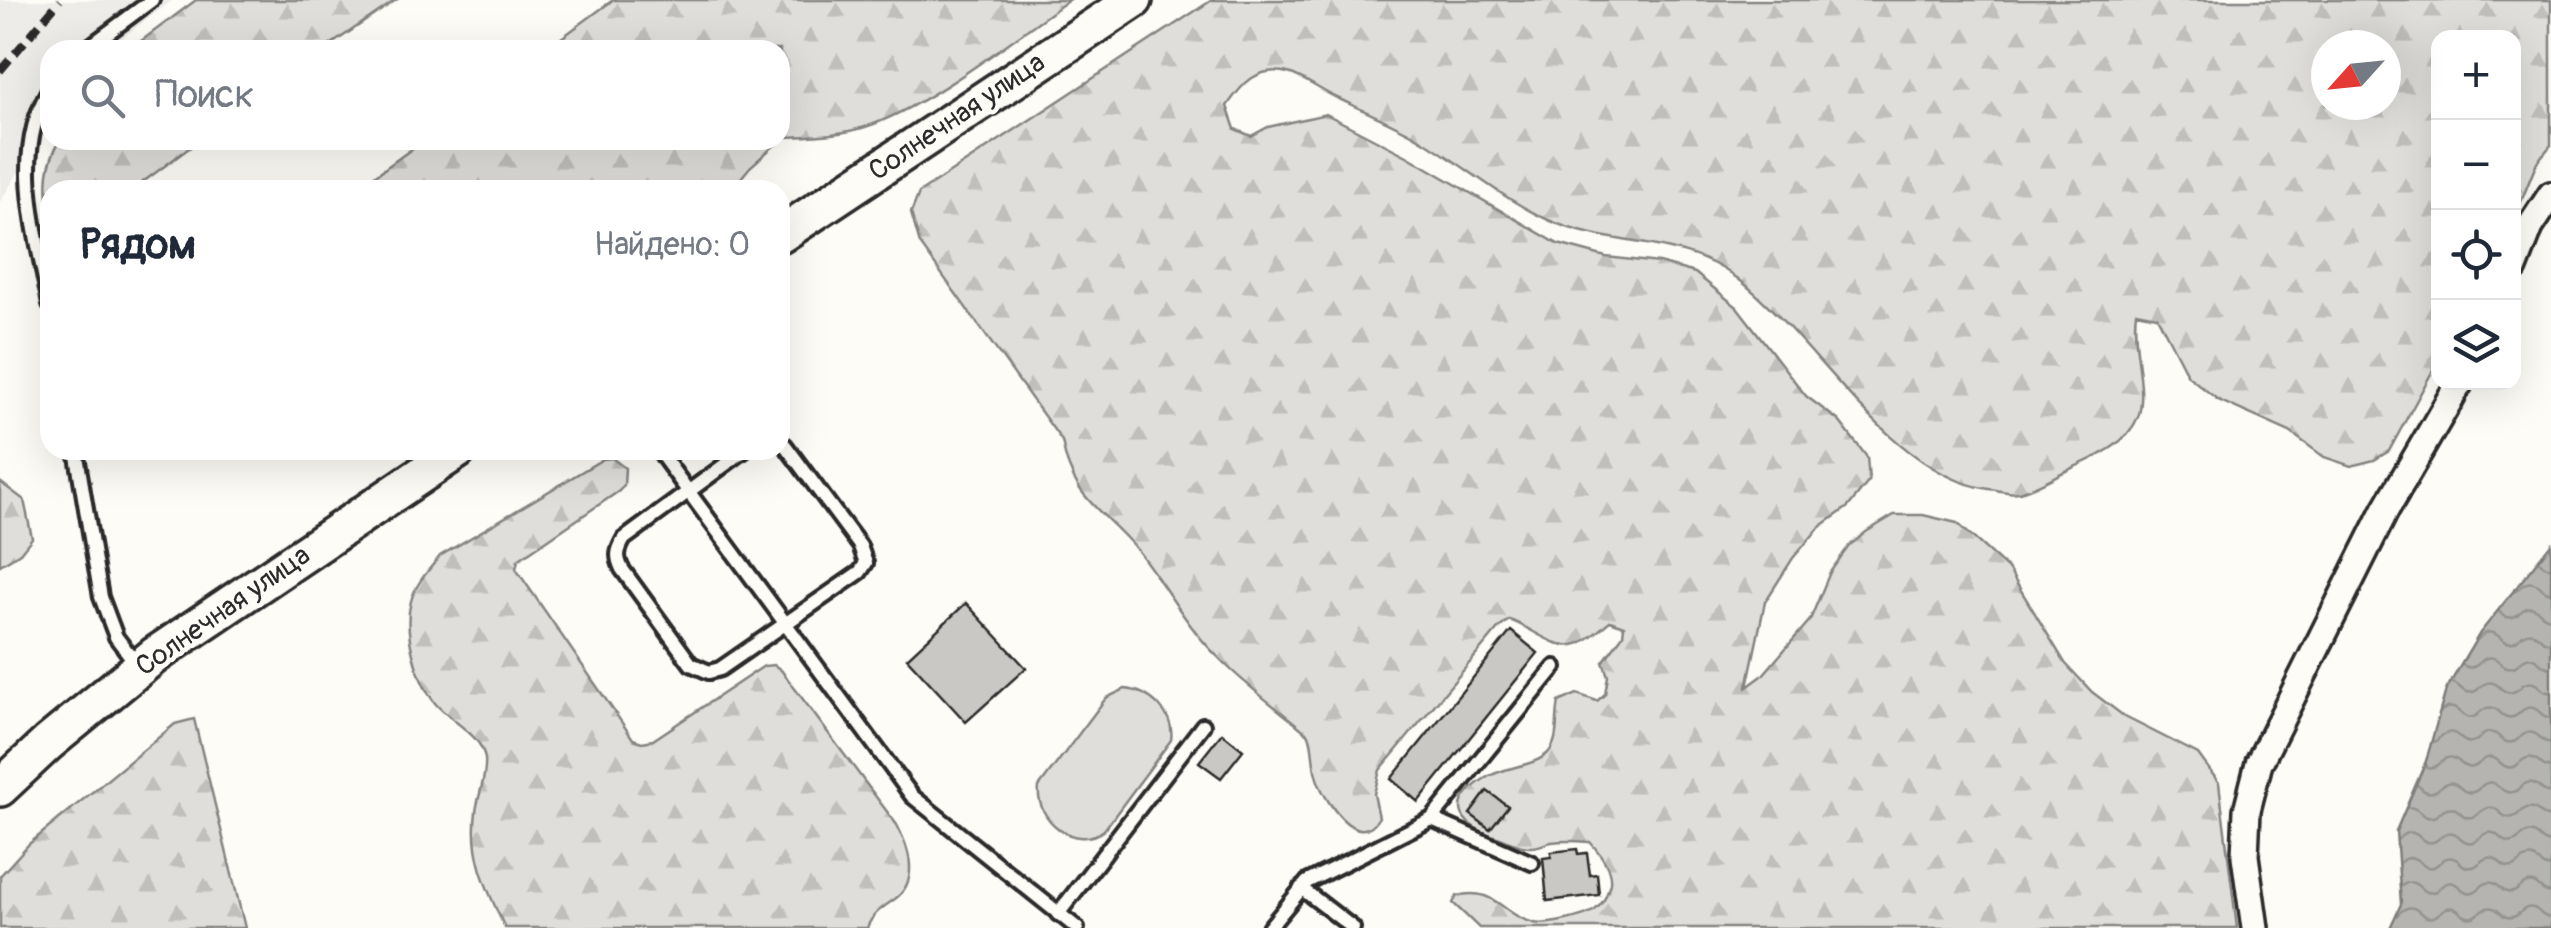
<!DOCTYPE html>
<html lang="ru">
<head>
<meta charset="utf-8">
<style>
	:root { --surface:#fff; --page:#f2f2f3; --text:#1f2937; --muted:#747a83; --line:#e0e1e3 }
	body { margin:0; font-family:Pangolin,sans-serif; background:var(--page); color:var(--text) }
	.controls { position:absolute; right:30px; top:30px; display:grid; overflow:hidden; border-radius:20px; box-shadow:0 10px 40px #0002 }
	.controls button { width:90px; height:90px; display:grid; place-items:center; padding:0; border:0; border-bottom:2px solid var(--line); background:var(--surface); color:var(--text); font:50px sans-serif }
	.compass { position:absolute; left:2311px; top:30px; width:90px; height:90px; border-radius:50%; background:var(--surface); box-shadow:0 10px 40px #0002; rotate:243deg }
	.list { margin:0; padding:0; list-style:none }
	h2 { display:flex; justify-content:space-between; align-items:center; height:130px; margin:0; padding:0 40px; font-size:42px }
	h2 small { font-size:32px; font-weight:400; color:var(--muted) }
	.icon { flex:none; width:55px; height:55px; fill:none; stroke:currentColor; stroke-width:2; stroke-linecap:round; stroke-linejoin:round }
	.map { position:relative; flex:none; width:2551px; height:928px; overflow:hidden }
	.search { position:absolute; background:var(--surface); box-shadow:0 10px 40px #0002; left:40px; top:40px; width:750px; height:110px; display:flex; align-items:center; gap:25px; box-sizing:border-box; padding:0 35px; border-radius:30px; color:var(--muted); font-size:38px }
	.panel { position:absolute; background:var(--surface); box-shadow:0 10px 40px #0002; left:40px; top:180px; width:750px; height:280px; border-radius:30px }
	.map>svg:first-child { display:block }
	.built { fill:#edece8 }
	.green { fill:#dfdeda; stroke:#858482; stroke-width:2.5 }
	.forest { fill:url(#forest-firs); stroke:#858482; stroke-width:2.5; fill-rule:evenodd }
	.water { fill:url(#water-waves); stroke:#7e7d7b; stroke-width:2.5 }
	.building { fill:#c9c8c4; stroke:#2b2b2b; stroke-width:2.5 }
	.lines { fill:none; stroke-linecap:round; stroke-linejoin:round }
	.lane-casing { stroke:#2b2b2b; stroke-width:20 }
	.street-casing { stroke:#2b2b2b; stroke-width:32 }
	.secondary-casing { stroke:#2b2b2b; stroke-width:42 }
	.lane { stroke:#fdfcf7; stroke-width:12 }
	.street { stroke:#fdfcf7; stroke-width:25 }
	.secondary { stroke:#fdfcf7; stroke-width:35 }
	.rail { stroke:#2b2b2b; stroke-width:8; stroke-dasharray:15 8; stroke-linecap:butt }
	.labels { text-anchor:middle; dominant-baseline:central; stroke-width:9; stroke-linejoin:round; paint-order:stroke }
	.street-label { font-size:28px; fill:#2b2b2b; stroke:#fdfcf7 }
</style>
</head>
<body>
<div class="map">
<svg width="2551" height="928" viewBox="0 0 2551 928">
	<defs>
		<pattern id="forest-firs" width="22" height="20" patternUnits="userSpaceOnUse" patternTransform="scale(2.5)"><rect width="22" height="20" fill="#dfdeda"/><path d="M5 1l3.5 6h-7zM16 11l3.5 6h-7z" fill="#c0bfbb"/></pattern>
		<pattern id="water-waves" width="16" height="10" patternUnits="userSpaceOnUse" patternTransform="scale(2.5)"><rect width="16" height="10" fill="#b5b4b1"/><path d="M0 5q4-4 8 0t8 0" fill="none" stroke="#939390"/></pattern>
	</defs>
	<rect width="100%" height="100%" fill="#fdfcf7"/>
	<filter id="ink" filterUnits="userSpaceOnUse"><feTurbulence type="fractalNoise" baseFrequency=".01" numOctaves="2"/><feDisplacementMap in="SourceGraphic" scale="20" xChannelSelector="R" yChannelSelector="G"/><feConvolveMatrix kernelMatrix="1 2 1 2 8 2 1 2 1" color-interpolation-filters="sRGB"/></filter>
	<g filter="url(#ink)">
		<polygon class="built" points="0,0 173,0 106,50 50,50 50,121 0,202"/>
		<path class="green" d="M 1125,689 C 1150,691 1175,714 1171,740 L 1104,830 C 1075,852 1035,820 1039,787 L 1106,698 Z"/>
		<g class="forest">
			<polygon points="196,0 396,0 323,50 129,50"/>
			<path d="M 613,0 L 1069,0 C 1012,39 937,100 874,124 C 845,135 815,136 784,137 L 750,167 L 731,190 L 355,190 L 424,140 L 780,140 L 780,50 L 545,50 Z"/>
			<path d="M 1212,0 L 2551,0 L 2551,145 L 2537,162 L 2514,219 L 2514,38 L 2438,38 L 2438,361 L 2389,451 L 2374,460 L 2351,466 L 2324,457 L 2290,432 L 2218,400 L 2188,376 L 2157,316 L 2136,312 C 2131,343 2148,391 2138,417 C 2125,447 2095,457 2068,470 C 2052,477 2036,488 2019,492 C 2010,494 1999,490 1989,489 C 1890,475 1814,337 1737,278 C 1684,238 1618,247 1558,224 C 1505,203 1460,161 1410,133 C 1386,120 1360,109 1335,97 C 1320,90 1303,77 1288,73 C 1258,65 1242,84 1227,106 L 1235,129 L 1251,136 L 1268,127 L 1326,114 L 1407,156 L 1558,244 L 1606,257 L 1659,263 L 1695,273 L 1737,307 L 1806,396 L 1839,421 L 1867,457 L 1869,481 L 1848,507 L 1820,527 L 1793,558 L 1765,602 L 1747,687 L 1762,676 L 1810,620 L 1830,572 L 1849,546 L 1866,532 L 1894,515 L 1923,515 L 1957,523 L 2008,569 L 2065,663 L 2092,692 L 2125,717 L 2198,754 L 2219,783 L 2237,928 L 1479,928 L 1453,903 L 1457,896 C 1495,886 1502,915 1534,923 C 1546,926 1585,917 1595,910 C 1603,904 1608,893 1610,883 C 1612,868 1600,853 1590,842 C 1577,841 1565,840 1552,842 C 1545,843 1537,848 1530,847 C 1520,847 1509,841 1500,838 C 1462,827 1443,806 1484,779 C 1503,766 1534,767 1548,753 C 1560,739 1555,719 1559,702 L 1577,694 L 1597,701 L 1605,694 L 1608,676 L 1603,662 L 1623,635 L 1624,626 L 1610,621 C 1601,628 1588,641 1577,644 C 1554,651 1530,626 1509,620 L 1498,629 L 1380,770 L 1374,794 L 1379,817 C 1358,854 1322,798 1316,775 C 1312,761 1314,748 1309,735 C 1278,708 1244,685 1216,655 C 1185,624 1165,585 1138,551 C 1103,509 1072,500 1062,441 L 920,244 L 911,213 L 919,193 ZM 2326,45 L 2386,45 L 2386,105 L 2326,105 Z"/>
			<path d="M 60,140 L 200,140 L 132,190 L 50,190 L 50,212 C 45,185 46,164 60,140 Z"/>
			<path d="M 612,458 L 625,468 L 624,485 L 619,491 L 518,560 L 516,569 L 633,739 L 642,742 L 653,740 L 764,666 L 774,665 L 781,670 L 897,825 C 909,848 920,880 895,899 C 882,908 873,913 867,928 L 505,928 C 487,889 470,857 476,812 C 478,795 487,776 485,759 C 482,734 449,721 435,703 C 416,679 403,630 411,601 C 416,583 429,570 440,556 L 603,459 Z"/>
			<polygon points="0,482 24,500 32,538 20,553 0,565"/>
			<polygon points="194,719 245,928 0,928 0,876 29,844 175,724"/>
		</g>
		<polygon class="water" points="2551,544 2551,928 2390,928 2401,904 2396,831 2426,761 2446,690 2480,633"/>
		<g class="building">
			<polygon points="966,603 1026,668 966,722 907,658"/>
			<polygon points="1511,631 1538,653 1418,802 1391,779"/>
			<polygon points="1222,733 1243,750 1221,778 1199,762"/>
			<polygon points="1487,791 1508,806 1490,829 1470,814"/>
			<polygon points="1577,849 1578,854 1587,853 1590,875 1597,874 1599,895 1547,901 1543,858 1551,857 1551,852"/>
		</g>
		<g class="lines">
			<g class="lane-casing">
				<g id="lane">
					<polyline points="85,50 152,0"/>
					<path d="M 50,88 C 10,155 37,233 50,305"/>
					<polyline points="76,450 101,597 116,637 138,666"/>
					<polyline points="658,450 912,796 1077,928"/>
					<path d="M 745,450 L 624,539 C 617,551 616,557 622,569 L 691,664 L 709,672 L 720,669 L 860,572 L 866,563 L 860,546 L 785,445 L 780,443"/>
					<polyline points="1432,819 1532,863"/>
					<polyline points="1301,888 1353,928"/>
					<polyline points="1058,914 1203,725"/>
					<polyline points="1269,928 1307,882 1432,819 1555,667"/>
				</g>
			</g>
			<g class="street-casing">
				<g id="street">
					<polyline points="2514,268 2530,227 2551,195"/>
					<polyline points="2255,928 2245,856 2247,810 2259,763 2386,509 2460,382"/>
				</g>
			</g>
			<g class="secondary-casing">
				<g id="secondary">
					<polyline points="780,235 1134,0"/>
					<polyline points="0,788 48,743 155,655 458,450"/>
				</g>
			</g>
			<use href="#lane" class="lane"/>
			<use href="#street" class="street"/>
			<use href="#secondary" class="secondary"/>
			<polyline class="rail" points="0,71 60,0"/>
		</g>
	</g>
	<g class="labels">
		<g class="street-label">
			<text transform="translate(957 117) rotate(-34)">Солнечная улица</text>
			<text transform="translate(223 611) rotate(-35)">Солнечная улица</text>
		</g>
	</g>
</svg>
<div class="controls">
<button>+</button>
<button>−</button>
<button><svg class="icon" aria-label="locate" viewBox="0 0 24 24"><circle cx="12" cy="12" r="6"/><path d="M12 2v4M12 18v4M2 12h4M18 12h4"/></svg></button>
<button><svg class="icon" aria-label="layers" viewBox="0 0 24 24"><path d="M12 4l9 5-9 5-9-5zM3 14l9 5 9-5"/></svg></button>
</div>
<svg class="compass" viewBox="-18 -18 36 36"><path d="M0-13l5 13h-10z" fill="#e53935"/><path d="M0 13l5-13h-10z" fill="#747a83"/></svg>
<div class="search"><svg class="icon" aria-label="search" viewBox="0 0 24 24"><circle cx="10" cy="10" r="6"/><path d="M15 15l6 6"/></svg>Поиск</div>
<section class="panel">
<h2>Рядом<small>Найдено: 0</small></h2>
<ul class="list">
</ul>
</section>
</div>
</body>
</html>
